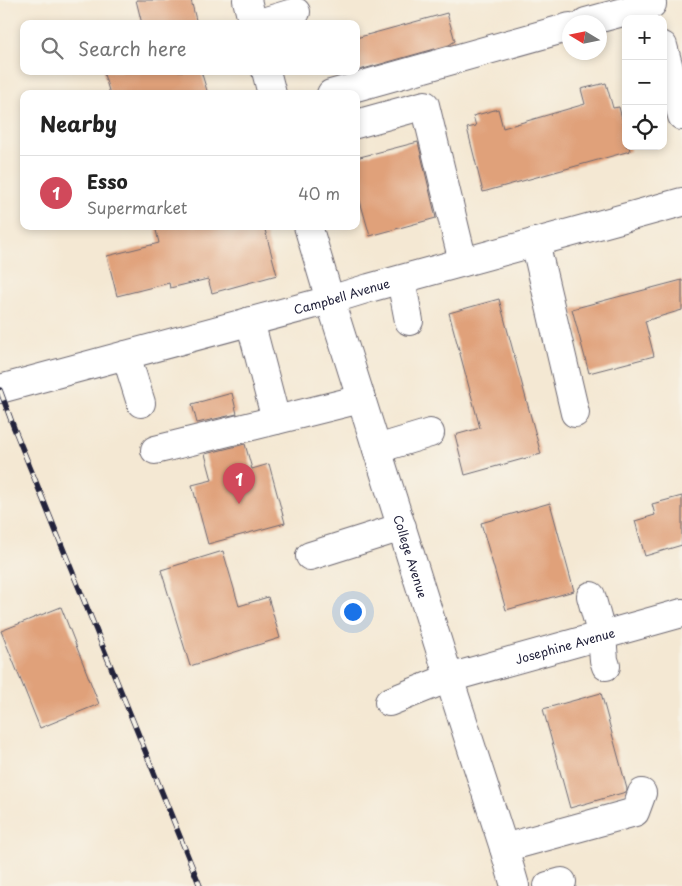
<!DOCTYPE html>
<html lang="en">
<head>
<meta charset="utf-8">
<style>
	:root { --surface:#fff; --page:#f6f6f6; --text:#222; --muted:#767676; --line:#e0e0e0; --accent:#d1495b }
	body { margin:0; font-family:"Playpen Sans",sans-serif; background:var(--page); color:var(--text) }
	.controls { position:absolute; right:15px; top:15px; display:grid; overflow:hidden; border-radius:10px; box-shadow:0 2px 8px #0003 }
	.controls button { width:45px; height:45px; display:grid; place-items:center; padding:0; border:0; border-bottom:1px solid var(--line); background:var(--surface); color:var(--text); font:25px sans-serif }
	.compass { position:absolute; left:562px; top:15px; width:45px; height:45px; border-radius:50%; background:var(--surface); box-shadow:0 2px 8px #0003; rotate:280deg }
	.you { position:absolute; left:352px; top:611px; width:18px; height:18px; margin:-12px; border:4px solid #fff; border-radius:50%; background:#1a73e8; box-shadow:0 0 0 8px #1a73e833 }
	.badge { display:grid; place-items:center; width:32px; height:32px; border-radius:50%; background:var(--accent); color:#fff; font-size:16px; font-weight:700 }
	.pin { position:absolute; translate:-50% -41px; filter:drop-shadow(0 1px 2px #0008) }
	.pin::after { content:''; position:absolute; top:26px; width:18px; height:15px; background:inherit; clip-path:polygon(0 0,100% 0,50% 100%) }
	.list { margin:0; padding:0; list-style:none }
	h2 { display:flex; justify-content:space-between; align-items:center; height:65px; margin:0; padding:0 20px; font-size:21px }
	h2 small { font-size:16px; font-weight:400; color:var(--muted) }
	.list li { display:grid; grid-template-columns:32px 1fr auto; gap:15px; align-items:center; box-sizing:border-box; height:75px; padding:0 20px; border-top:1px solid var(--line) }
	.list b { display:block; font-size:19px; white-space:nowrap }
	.list p { margin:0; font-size:16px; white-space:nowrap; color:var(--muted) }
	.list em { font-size:16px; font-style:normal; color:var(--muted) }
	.icon { flex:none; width:28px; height:28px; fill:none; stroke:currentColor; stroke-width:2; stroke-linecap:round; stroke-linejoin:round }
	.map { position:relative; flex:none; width:682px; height:886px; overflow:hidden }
	.search { position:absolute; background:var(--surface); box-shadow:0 2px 8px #0003; left:20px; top:20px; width:340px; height:55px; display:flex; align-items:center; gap:12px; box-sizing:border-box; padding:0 18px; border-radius:10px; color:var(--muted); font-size:19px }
	.panel { position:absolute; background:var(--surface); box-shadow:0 2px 8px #0003; left:20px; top:90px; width:340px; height:140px; border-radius:10px }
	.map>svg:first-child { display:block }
	.building { fill:#e0a17a }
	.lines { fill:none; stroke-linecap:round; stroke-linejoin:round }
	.minor-casing { stroke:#6c6770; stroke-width:30 }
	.minor { stroke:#fff; stroke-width:28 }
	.rail-casing { stroke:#22223b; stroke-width:5.5 }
	.rail { stroke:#f7f3e8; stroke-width:4; stroke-dasharray:11; stroke-linecap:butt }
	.labels { text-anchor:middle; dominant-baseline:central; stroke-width:4; stroke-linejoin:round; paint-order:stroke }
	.street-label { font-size:12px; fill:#22223b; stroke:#f7f3e8 }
</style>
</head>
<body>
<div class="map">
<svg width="682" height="886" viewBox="0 0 682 886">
	<rect width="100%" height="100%" fill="#f7f3e8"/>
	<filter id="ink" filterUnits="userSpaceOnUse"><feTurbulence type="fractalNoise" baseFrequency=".02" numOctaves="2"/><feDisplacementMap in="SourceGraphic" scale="10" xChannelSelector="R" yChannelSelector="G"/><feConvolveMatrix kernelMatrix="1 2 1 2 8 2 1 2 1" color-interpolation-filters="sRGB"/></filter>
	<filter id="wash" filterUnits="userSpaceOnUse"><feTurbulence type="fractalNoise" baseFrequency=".0096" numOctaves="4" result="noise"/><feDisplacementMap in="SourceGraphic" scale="20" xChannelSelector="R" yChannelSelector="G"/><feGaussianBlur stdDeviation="1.12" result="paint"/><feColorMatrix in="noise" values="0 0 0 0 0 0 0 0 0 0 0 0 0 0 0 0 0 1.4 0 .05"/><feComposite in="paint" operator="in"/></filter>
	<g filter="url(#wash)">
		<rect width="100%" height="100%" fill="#f4e8d3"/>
		<g id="blocks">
			<g class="building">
				<polygon points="136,0 191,0 197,24 142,24"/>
				<polygon points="447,13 455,41 449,45 356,71 356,38"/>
				<polygon points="103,71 201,71 208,94 110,94"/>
				<polygon points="606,83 613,108 619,107 626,134 626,146 629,146 630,151 483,192 467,128 476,126 473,116 498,109 503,128 585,104 581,89"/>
				<polygon points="418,142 436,218 370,236 356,187 356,158"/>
				<polygon points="155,226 264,226 277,275 212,293 208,279 170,288 169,283 117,296 107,256 159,243"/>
				<polygon points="682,280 682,310 645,321 654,356 589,373 572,309"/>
				<polygon points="499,299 541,454 465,475 455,435 480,428 449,313"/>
				<polygon points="232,393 237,414 197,423 192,404"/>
				<polygon points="245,444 252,469 269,464 285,523 208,544 192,485 212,480 205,454"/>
				<polygon points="682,496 682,545 645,556 635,521 655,515 652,504"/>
				<polygon points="550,503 574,591 506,610 481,523"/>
				<polygon points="223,551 239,606 268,597 280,638 190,666 161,570"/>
				<polygon points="61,607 99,704 40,728 1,631"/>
				<polygon points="601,693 627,789 626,792 570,808 543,709"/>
			</g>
		</g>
	</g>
	<g filter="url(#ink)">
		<use href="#blocks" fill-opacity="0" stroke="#6c6770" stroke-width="1"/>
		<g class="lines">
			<g class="minor-casing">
				<g id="minor">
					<polyline points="247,0 253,24"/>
					<polyline points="586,22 652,4"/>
					<polyline points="256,24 296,12"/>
					<polyline points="663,46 682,116"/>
					<polyline points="266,71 272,94"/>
					<polyline points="331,94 570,27"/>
					<polyline points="356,124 425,105 463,262"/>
					<path id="s1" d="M 308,226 L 330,300 L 449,678 L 504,848 L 515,886"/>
					<polyline points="535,242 575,413"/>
					<polyline points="401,280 409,321"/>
					<polyline points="250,321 276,420"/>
					<polyline points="126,355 141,403"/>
					<path id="s2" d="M 0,389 L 330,300 L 369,288 L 682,202"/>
					<polyline points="377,449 430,433"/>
					<polyline points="155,450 361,399"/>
					<polyline points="310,556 402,527"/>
					<polyline points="591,596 602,636 604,660 606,666"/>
					<path id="s3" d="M 389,702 L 449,678 L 682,613"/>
					<polyline points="504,848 635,812 642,793"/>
					<polyline points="548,886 562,882"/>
				</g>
			</g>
			<use href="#minor" class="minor"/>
			<g class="rail-casing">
				<polyline id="rail" points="0,390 14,428 200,886"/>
			</g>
			<use href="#rail" class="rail"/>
		</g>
	</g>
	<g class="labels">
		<g class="street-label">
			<text stroke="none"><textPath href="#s2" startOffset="354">Campbell Avenue</textPath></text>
			<text stroke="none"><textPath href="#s1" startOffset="346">College Avenue</textPath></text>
			<text stroke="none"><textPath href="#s3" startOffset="185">Josephine Avenue</textPath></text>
		</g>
	</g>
</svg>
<div class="controls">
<button>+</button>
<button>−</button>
<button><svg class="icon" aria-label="locate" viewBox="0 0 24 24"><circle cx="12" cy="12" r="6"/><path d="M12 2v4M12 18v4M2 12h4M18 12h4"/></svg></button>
</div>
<svg class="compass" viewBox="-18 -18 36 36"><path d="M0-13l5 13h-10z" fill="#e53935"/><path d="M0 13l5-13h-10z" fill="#767676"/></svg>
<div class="you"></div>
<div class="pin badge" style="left:239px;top:504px">1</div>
<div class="search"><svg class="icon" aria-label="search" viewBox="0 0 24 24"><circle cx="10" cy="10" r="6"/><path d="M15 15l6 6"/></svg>Search here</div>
<section class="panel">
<h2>Nearby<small></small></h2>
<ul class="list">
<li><span class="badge">1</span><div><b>Esso</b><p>Supermarket</p></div><em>40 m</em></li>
</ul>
</section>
</div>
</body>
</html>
